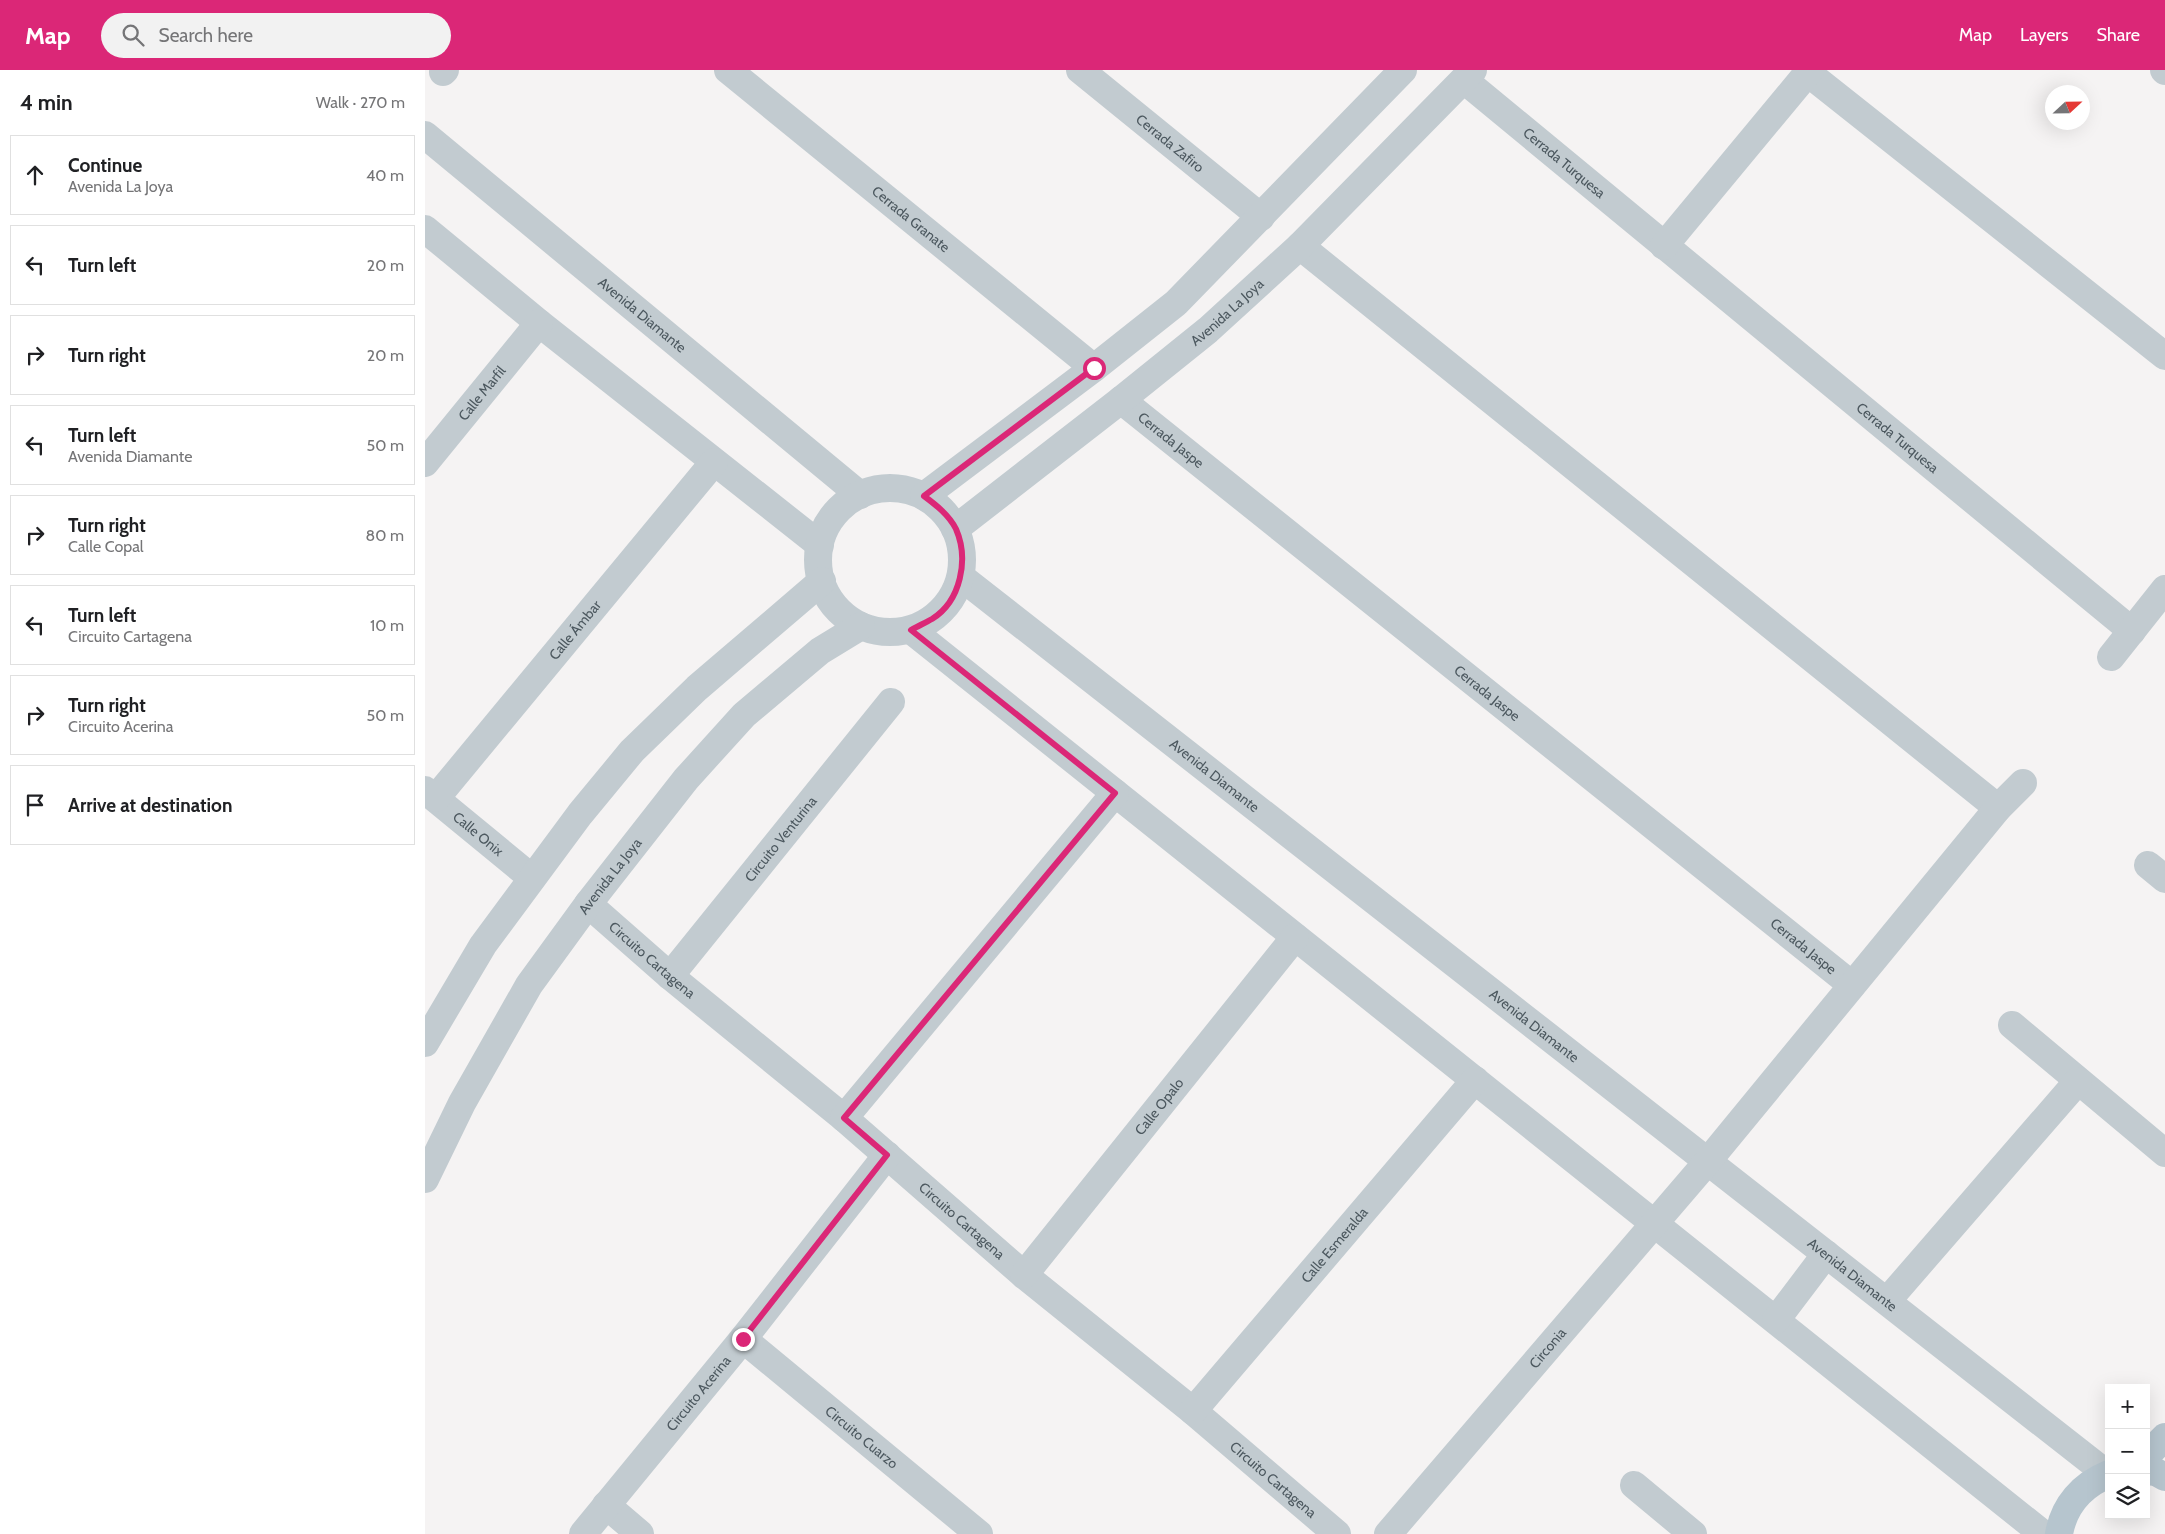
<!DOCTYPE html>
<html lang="en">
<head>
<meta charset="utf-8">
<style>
	:root { --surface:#fff; --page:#f2f2f2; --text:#202124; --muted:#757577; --line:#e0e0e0; --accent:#db2777 }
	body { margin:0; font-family:Cabin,sans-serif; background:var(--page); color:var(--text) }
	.controls { position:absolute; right:15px; bottom:15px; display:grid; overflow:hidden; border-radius:0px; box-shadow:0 5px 20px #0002 }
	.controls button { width:45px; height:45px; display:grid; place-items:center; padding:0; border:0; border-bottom:1px solid var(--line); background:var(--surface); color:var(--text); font:25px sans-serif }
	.compass { position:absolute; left:1620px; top:15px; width:45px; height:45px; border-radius:50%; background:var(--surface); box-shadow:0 5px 20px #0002; rotate:68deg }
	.stop { position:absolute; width:15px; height:15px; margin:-11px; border:4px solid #db2777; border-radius:50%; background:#fff }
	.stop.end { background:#db2777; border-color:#fff; box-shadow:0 1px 5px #0008 }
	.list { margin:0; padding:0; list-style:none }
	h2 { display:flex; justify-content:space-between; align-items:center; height:65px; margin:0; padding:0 20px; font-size:21px }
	h2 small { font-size:16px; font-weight:400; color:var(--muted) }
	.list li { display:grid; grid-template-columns:32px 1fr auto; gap:15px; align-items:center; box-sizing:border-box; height:80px; margin:0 10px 10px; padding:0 10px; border:1px solid var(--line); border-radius:0px }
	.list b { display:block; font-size:19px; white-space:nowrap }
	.list p { margin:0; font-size:16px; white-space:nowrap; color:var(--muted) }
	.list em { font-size:16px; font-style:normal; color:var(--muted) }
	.icon { flex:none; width:28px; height:28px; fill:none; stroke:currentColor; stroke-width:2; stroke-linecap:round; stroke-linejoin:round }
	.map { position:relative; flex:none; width:1740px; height:1464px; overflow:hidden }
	header { display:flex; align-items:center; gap:30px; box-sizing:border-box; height:70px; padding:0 25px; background:var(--accent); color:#fff }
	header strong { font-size:24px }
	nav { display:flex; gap:28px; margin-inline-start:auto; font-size:18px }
	.search { width:350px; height:45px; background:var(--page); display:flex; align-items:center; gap:12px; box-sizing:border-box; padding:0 18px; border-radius:28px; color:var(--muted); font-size:19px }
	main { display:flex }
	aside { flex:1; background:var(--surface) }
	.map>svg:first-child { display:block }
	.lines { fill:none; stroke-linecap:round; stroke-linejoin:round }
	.minor { stroke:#c2cbd0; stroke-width:28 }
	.tertiary { stroke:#c2cbd0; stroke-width:28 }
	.primary { stroke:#b6c5ce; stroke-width:28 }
	.route { stroke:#db2777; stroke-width:6 }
	.labels { text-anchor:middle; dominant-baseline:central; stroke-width:4; stroke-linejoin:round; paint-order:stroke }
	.street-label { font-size:14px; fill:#4c585f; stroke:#fff }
</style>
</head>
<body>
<header>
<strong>Map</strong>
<div class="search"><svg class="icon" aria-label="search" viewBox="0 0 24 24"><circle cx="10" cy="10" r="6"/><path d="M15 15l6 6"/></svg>Search here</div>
<nav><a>Map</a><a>Layers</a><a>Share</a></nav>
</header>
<main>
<aside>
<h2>4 min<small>Walk · 270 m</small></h2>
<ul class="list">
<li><svg class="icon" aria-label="ahead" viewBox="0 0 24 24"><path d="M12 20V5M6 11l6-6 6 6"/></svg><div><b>Continue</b><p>Avenida La Joya</p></div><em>40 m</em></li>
<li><svg class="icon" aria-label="left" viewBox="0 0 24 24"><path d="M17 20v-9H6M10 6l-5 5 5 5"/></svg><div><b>Turn left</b></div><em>20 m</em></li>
<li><svg class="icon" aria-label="right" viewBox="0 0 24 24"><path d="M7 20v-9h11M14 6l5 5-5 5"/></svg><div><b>Turn right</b></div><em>20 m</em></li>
<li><svg class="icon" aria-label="left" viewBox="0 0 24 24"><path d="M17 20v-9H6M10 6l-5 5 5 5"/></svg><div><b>Turn left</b><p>Avenida Diamante</p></div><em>50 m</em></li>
<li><svg class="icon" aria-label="right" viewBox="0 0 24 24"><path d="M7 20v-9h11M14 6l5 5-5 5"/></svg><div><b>Turn right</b><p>Calle Copal</p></div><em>80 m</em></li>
<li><svg class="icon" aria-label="left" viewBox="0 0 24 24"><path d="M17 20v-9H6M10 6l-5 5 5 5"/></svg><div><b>Turn left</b><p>Circuito Cartagena</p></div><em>10 m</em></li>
<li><svg class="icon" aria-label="right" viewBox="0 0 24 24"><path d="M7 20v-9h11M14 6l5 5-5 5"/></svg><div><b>Turn right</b><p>Circuito Acerina</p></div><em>50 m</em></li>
<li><svg class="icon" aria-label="arrive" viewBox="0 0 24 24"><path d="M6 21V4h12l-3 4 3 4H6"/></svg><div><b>Arrive at destination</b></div></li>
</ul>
</aside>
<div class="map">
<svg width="1740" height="1464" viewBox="0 0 1740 1464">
	<rect width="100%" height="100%" fill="#f5f3f3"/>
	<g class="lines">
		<g class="minor">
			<path id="s1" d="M 303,0 L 669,298"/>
			<path id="s2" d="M 655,0 L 836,147"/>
			<polyline points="1739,0 1740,1"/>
			<polyline points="18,2 20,0"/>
			<polyline points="1383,3 1740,286"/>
			<path id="s3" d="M 1039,10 L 1707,561"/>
			<path id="s4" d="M 0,65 L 435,425"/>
			<polyline points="0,159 114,253 395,475"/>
			<polyline points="875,176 1573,738"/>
			<polyline points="1239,176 1385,0"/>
			<path id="s5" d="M 696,330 L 1427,915"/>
			<path id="s6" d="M 0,393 L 114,253"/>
			<path id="s7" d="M 536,507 L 1682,1404"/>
			<polyline points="486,560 1618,1464"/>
			<polyline points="1686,587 1740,519"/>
			<path id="s8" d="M 0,720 L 107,808"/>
			<path id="s9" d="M 11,728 L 289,392"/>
			<polyline points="1723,795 1740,809"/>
			<path id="s10" d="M 163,834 L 245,906 L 419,1048 L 599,1205 L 768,1341 L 912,1464"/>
			<path id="s11" d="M 245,906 L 466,632"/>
			<polyline points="1587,955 1740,1083"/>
			<polyline points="419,1048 690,723"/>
			<path id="s12" d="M 599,1205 L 870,867"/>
			<polyline points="1462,1231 1653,1011"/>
			<polyline points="1351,1250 1401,1184"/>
			<path id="s13" d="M 318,1269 L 554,1464"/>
			<path id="s14" d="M 768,1341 L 1050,1010"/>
			<polyline points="1209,1415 1268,1464"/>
			<polyline points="181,1435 215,1464"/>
			<path id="s15" d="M 158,1464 L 318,1269 L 462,1085"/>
			<path id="s16" d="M 963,1464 L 1283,1091 L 1573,738 L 1598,713"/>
		</g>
		<g class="tertiary">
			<circle cx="465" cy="490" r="72"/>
			<polyline points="499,426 669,298 751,233 978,0"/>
			<path id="s17" d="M 530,459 L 696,330 L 783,260 L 875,176 L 1048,0"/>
			<polyline points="0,973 58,875 155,744 207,681 272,618 397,511"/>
			<path id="s18" d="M 0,1109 L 37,1033 L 104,915 L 163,834 L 261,709 L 319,645 L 395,581 L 436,556"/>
		</g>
		<g class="primary">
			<polyline points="1721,1386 1740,1367"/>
			<polyline points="1721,1401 1731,1402 1740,1407"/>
			<path d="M 1634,1464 C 1639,1435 1657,1415 1684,1404"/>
		</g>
	</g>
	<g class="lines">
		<path class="route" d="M 318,1269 L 462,1085 L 419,1048 L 690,723 L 486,560 C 493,556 500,553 507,549 C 536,531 544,489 531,459 C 524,445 511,435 499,426 L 669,298"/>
	</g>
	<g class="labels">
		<g class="street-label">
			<text stroke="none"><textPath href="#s2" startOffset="116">Cerrada Zafiro</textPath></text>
			<text stroke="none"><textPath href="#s3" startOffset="130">Cerrada Turquesa</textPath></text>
			<text stroke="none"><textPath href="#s1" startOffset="236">Cerrada Granate</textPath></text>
			<text stroke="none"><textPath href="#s17" startOffset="348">Avenida La Joya</textPath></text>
			<text stroke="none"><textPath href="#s4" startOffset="282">Avenida Diamante</textPath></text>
			<text stroke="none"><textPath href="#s6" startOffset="90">Calle Marfil</textPath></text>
			<text stroke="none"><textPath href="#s3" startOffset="562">Cerrada Turquesa</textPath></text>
			<text stroke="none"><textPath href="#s5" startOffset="64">Cerrada Jaspe</textPath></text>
			<text stroke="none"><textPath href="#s9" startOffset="218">Calle Ámbar</textPath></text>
			<text stroke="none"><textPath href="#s5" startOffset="469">Cerrada Jaspe</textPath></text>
			<text stroke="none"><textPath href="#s7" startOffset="322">Avenida Diamante</textPath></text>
			<text stroke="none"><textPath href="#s8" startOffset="69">Calle Onix</textPath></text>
			<text stroke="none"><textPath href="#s11" startOffset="176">Circuito Venturina</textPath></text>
			<text stroke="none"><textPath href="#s18" startOffset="356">Avenida La Joya</textPath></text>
			<text stroke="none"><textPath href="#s5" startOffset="874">Cerrada Jaspe</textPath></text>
			<text stroke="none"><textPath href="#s10" startOffset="85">Circuito Cartagena</textPath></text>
			<text stroke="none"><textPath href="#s7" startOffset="728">Avenida Diamante</textPath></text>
			<text stroke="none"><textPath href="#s12" startOffset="216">Calle Opalo</textPath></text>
			<text stroke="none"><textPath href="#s10" startOffset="490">Circuito Cartagena</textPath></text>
			<text stroke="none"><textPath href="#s14" startOffset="218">Calle Esmeralda</textPath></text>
			<text stroke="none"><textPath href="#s7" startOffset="1132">Avenida Diamante</textPath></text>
			<text stroke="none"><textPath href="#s16" startOffset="245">Circonia</textPath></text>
			<text stroke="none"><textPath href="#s15" startOffset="182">Circuito Acerina</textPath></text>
			<text stroke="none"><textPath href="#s13" startOffset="154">Circuito Cuarzo</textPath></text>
			<text stroke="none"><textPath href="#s10" startOffset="895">Circuito Cartagena</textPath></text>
		</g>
	</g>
</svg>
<div class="controls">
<button>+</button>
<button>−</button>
<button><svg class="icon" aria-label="layers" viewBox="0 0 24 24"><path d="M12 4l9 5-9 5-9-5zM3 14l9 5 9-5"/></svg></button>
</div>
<svg class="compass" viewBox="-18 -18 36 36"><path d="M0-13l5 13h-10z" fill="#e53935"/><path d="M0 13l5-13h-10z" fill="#757577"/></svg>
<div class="stop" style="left:669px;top:298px"></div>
<div class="stop end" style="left:318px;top:1269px"></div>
</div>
</main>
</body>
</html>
